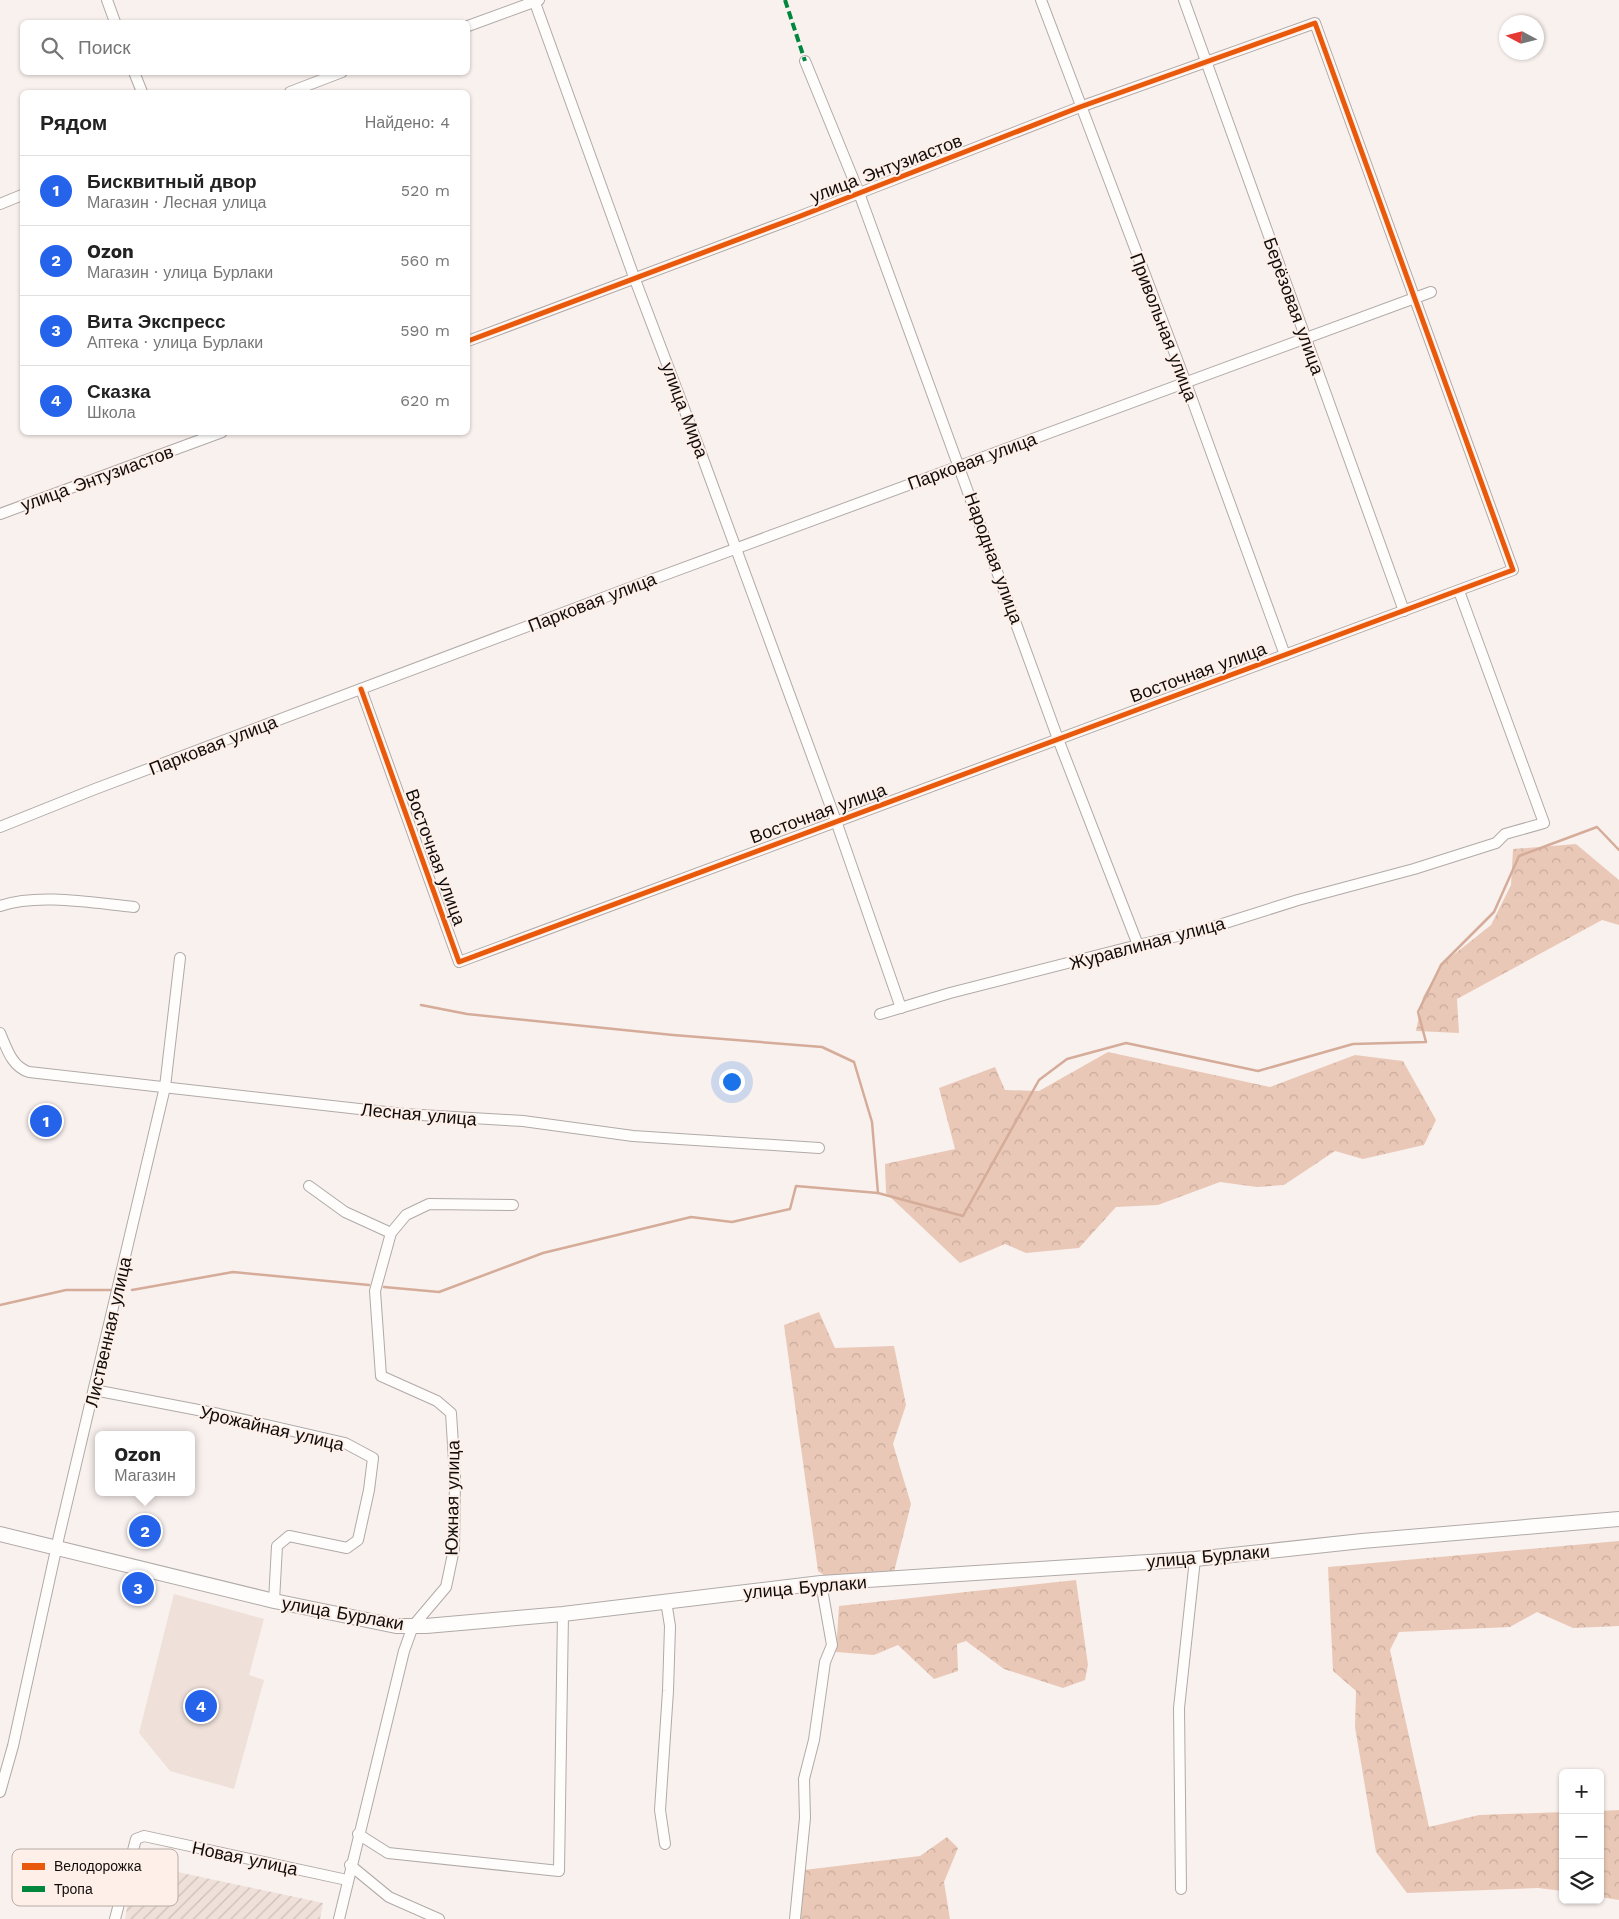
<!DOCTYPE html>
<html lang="ru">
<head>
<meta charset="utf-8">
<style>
	:root { --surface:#fff; --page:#f6f6f6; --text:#222; --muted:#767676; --line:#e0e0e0; --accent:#2563eb }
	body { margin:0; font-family:"Work Sans",sans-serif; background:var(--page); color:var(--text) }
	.controls { position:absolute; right:15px; bottom:15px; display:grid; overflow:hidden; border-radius:8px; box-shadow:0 1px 4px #0004 }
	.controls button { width:45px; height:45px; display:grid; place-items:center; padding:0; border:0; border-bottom:1px solid var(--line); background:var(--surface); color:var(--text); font:25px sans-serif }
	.compass { position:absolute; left:1499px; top:15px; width:45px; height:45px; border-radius:50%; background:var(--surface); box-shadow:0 1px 4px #0004; rotate:277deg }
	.you { position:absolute; left:731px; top:1081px; width:18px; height:18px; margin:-12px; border:4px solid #fff; border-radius:50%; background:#1a73e8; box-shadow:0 0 0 8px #1a73e833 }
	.badge { display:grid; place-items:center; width:32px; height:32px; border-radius:50%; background:var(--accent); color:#fff; font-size:16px; font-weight:700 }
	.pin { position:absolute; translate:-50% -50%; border:2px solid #fff; box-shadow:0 1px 5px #0006 }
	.popup { position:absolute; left:95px; top:1431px; width:100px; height:65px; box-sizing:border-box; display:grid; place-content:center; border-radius:8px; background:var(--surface); filter:drop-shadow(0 1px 4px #0005); font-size:16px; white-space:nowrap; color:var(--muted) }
	.popup b { font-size:19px; color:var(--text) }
	.popup::after { content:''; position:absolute; left:50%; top:100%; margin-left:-10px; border:10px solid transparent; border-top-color:var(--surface) }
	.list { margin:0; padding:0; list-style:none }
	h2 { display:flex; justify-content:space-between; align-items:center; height:65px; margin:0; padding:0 20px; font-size:21px }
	h2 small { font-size:16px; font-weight:400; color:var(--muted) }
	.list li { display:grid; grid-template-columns:32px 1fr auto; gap:15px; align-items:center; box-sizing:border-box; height:70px; padding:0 20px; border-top:1px solid var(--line) }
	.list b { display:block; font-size:19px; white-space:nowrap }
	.list p { margin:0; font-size:16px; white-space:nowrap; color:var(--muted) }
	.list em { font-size:16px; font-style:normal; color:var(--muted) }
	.icon { flex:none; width:28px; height:28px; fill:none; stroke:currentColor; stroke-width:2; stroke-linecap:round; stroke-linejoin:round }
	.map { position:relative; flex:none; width:1619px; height:1919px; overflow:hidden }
	.search { position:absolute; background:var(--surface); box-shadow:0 1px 4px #0004; left:20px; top:20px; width:450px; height:55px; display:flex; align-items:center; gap:12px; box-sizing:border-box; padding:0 18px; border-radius:8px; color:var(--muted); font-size:19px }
	.panel { position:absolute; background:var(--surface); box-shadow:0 1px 4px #0004; left:20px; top:90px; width:450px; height:345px; border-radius:8px }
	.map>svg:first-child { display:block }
	.built { fill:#efe0d9 }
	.industrial { fill:url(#industrial-furrows) }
	.forest { fill:url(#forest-crowns) }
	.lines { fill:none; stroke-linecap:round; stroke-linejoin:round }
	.stream { stroke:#d5ac99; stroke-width:2.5 }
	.minor-casing { stroke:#b0aaa8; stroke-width:12 }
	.tertiary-casing { stroke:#b0aaa8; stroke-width:16 }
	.minor { stroke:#fefdfc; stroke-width:10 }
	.tertiary { stroke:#fefdfc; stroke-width:14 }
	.quiet { stroke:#00873e; stroke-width:4; stroke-dasharray:8 4; stroke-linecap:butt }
	.cycleway-casing { stroke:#fef0e9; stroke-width:8 }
	.cycleway { stroke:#e8590c; stroke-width:5 }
	.labels { text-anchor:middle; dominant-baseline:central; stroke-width:4; stroke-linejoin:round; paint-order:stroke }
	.street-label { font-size:18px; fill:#110d0b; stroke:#fef0e9 }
	.key { fill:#fef0e9; stroke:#b7aca6; stroke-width:1 }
	.key-label { font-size:14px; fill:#110d0b }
</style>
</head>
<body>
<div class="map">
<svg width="1619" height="1919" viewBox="0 0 1619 1919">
	<defs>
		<pattern id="industrial-furrows" width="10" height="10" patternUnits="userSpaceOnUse" patternTransform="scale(1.25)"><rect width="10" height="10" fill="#efe0d9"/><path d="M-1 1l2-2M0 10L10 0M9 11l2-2" fill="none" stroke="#ccbfb9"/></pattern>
		<pattern id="forest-crowns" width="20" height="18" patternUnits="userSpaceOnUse" patternTransform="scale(1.25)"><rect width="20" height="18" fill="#eac8b7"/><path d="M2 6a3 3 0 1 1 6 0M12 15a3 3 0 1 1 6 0" fill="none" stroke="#c8ab9c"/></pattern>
	</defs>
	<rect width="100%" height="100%" fill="#f9f1ee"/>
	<polygon class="built" points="174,1594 264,1619 249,1675 264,1680 234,1789 170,1771 139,1733"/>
	<polygon class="industrial" points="135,1863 323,1903 320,1919 125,1919"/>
	<g class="forest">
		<polygon points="1576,844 1619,880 1619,925 1602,920 1457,999 1459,1033 1416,1031 1423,997 1442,964 1491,925 1511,885 1513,849"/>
		<polygon points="1108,1052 1270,1087 1355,1055 1403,1061 1436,1120 1424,1145 1363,1159 1335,1151 1284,1185 1257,1187 1220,1182 1158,1205 1116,1207 1079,1248 1026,1253 1005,1244 960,1263 886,1193 885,1164 955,1149 939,1088 995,1067 1005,1090 1039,1091"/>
		<polygon points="819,1312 835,1348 894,1346 906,1405 893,1444 911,1504 894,1572 828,1578 818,1571 784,1325"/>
		<polygon points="1619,1541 1619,1626 1573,1628 1537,1612 1510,1627 1399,1632 1390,1650 1429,1827 1479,1815 1563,1812 1563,1891 1538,1888 1407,1893 1376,1852 1355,1727 1356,1691 1333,1671 1328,1567"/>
		<polygon points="1076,1580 1088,1665 1085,1680 1063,1688 1004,1669 966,1641 957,1644 958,1671 934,1679 898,1645 874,1655 836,1652 839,1606"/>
		<polygon points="1619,1810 1619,1900 1600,1897 1600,1811"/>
		<polygon points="947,1837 958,1848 944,1882 950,1919 800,1919 804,1870 920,1856"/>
	</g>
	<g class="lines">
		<g class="stream">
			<polyline points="421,1005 467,1014 673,1035 822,1047 854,1062 872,1122 878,1193"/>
			<polyline points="384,1287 439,1292 543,1253 691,1217 732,1222 790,1209 796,1186 878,1193 963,1216 1039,1080 1067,1059 1126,1043 1258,1071 1353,1044 1426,1042 1418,1012 1441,965 1494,912 1519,856 1597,827 1619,850"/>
			<polyline points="132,1290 233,1272 369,1285"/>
			<polyline points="0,1305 66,1290 110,1290"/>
		</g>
		<g class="minor-casing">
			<g id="minor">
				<polyline points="107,0 115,22"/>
				<polyline points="534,0 634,277 699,448 836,821 901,1008"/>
				<polyline points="1041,0 1186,383 1285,655"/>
				<polyline points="1184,0 1404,611"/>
				<polyline points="468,26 539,0"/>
				<polyline points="805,61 859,193 1058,739 1138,945"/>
				<polyline points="134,72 142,92"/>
				<polyline points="290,92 342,72"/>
				<polyline points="0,204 22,195"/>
				<polyline points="0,514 222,432"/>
				<polyline points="361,689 459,962 1513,570 1315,23 1080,107 798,217 468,341"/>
				<polyline points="0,827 95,789 621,591 1431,292"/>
				<path d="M 0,906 C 38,893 93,903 134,907"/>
				<polyline points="880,1014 950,993 1138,945 1200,931 1298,900 1414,869 1496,843 1505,834 1544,823 1459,591"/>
				<path d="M 0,1033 C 7,1049 12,1067 29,1072 L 404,1114 L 523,1121 L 633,1136 L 819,1148"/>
				<polyline points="309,1186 345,1212 391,1233"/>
				<polyline points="94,1390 219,1414 345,1443 373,1458 369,1490 358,1540 347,1548 289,1536 277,1546 274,1601"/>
				<polyline points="0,1792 13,1746 59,1536 165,1087 180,958"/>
				<polyline points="358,1834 388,1853 559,1871 563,1614"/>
				<polyline points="665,1844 660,1810 668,1691 670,1626 666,1601"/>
				<polyline points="350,1865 389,1897 439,1919"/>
				<polyline points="1181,1889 1179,1708 1195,1559"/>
				<polyline points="115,1919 136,1839 144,1836 347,1880"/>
				<polyline points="339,1919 404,1651 413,1626 446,1587 454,1549 455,1477 451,1413 437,1401 381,1376 375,1291 391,1233 406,1215 429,1204 513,1205"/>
				<polyline points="795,1919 805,1818 804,1779 814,1740 825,1662 832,1645 821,1583"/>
			</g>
		</g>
		<g class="tertiary-casing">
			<polyline id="tertiary" points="0,1534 274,1601 396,1626 426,1626 563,1614 821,1583 1195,1559 1362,1541 1619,1519"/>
		</g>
		<use href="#minor" class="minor"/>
		<use href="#tertiary" class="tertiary"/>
		<polyline class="quiet" points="785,0 805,61"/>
		<g class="cycleway-casing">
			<polyline id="cycleway" points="361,689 459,962 1513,570 1315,23 1080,107 798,217 468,341"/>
		</g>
		<use href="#cycleway" class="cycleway"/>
	</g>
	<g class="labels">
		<g class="street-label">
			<text transform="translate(886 168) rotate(-21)">улица Энтузиастов</text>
			<text transform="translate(1294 306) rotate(70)">Берёзовая улица</text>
			<text transform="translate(1164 327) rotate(69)">Привольная улица</text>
			<text transform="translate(685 410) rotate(69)">улица Мира</text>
			<text transform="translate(972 461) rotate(-20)">Парковая улица</text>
			<text transform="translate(97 478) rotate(-20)">улица Энтузиастов</text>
			<text transform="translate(994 558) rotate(70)">Народная улица</text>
			<text transform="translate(592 602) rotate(-21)">Парковая улица</text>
			<text transform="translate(1198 672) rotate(-20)">Восточная улица</text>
			<text transform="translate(213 745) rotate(-21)">Парковая улица</text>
			<text transform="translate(818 813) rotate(-20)">Восточная улица</text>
			<text transform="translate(436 857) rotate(70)">Восточная улица</text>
			<text transform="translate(1147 943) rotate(-15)">Журавлиная улица</text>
			<text transform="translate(419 1114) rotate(5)">Лесная улица</text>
			<text transform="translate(108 1332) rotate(-77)">Лиственная улица</text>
			<text transform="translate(272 1428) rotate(13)">Урожайная улица</text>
			<text transform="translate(452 1498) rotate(-89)">Южная улица</text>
			<text transform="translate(1208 1556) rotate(-5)">улица Бурлаки</text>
			<text transform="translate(805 1587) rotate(-5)">улица Бурлаки</text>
			<text transform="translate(343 1613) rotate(10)">улица Бурлаки</text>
			<text transform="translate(245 1858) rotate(12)">Новая улица</text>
		</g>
	</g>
	<rect x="12" y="1849" width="166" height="57" rx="8" class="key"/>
	<rect x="22" y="1863" width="23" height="7" fill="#e8590c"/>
	<rect x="22" y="1886" width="23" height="6" fill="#00873e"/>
	<g class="key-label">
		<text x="54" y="1871">Велодорожка</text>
		<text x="54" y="1894">Тропа</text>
	</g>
</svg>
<div class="controls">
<button>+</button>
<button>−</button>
<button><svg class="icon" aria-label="layers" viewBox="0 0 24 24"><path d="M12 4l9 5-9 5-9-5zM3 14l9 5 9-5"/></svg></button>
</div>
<svg class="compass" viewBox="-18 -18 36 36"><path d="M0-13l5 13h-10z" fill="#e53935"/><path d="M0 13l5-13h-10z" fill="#767676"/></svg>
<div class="you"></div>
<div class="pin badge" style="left:46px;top:1121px">1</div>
<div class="pin badge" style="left:145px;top:1531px">2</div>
<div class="popup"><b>Ozon</b>Магазин</div>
<div class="pin badge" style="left:138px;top:1588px">3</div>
<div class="pin badge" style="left:201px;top:1706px">4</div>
<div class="search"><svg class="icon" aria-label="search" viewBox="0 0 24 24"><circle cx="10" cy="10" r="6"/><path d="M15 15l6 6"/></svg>Поиск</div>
<section class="panel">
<h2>Рядом<small>Найдено: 4</small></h2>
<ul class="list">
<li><span class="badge">1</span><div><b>Бисквитный двор</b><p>Магазин · Лесная улица</p></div><em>520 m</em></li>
<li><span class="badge">2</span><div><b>Ozon</b><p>Магазин · улица Бурлаки</p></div><em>560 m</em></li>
<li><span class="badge">3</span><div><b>Вита Экспресс</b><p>Аптека · улица Бурлаки</p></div><em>590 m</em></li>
<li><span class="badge">4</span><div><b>Сказка</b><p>Школа</p></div><em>620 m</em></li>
</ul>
</section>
</div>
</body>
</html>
